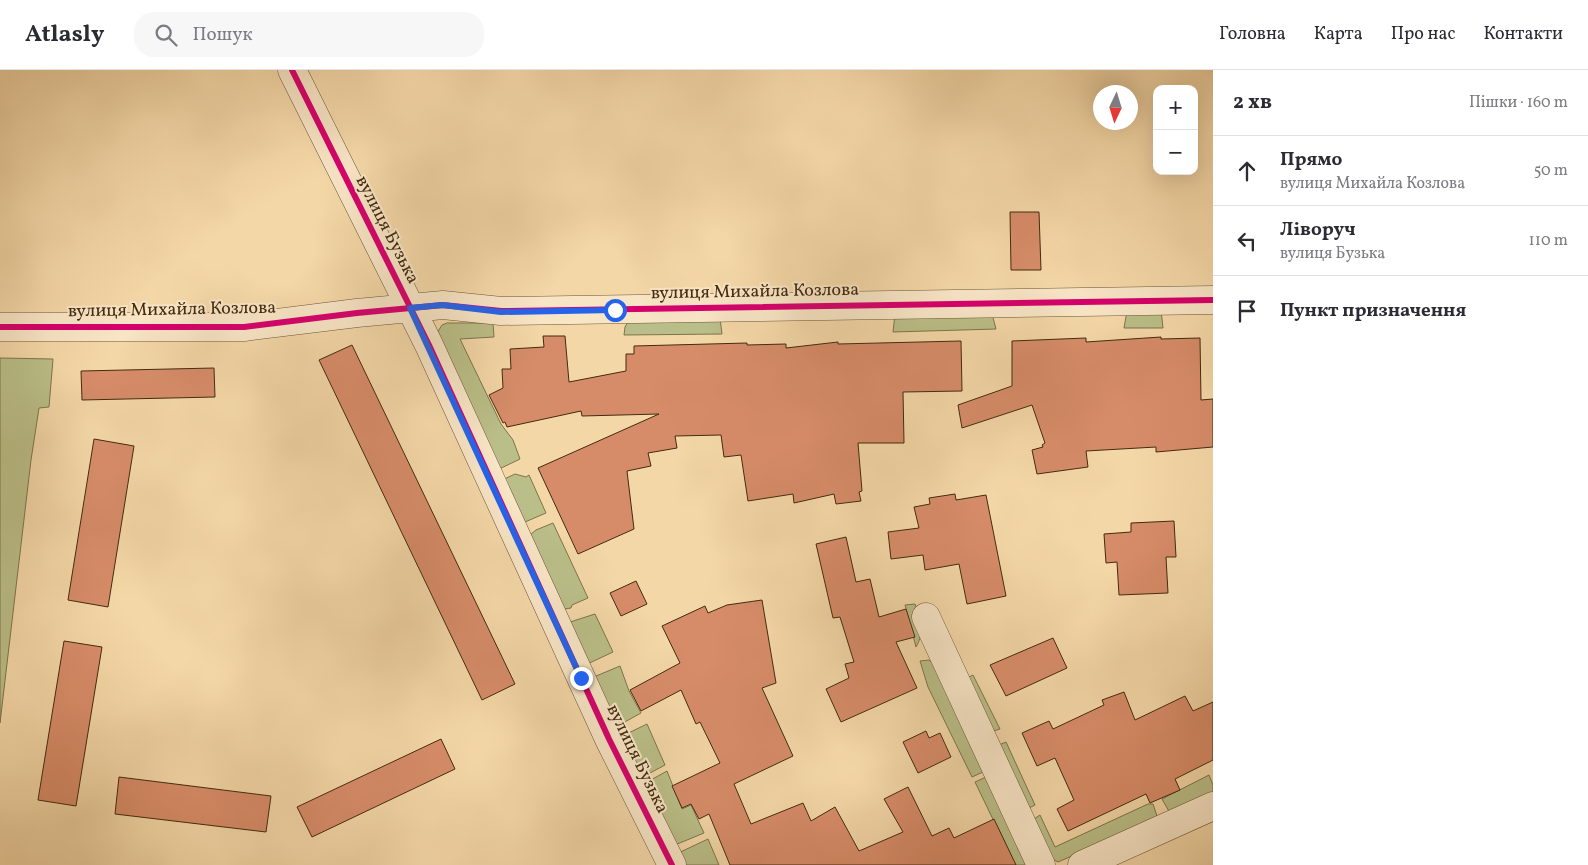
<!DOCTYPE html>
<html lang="uk">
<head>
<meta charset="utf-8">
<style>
	:root { --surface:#fff; --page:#f7f7f7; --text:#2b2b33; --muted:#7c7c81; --line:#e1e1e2 }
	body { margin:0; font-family:Vollkorn,serif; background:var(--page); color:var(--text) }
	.controls { position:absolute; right:15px; top:15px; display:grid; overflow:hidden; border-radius:10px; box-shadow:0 5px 20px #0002 }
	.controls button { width:45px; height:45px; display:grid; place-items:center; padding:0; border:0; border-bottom:1px solid var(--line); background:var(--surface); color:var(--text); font:25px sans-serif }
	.compass { position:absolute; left:1093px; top:15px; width:45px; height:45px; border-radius:50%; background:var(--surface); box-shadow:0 5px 20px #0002; rotate:184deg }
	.stop { position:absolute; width:15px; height:15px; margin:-11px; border:4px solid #2563eb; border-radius:50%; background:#fff }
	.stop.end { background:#2563eb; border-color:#fff; box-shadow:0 1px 5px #0008 }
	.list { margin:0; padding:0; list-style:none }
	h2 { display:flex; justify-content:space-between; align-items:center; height:65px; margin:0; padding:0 20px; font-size:21px }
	h2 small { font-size:16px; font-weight:400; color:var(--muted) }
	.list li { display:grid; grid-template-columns:32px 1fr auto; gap:15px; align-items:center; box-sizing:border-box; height:70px; padding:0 20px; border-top:1px solid var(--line) }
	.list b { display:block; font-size:19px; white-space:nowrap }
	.list p { margin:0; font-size:16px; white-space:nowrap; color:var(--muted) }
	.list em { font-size:16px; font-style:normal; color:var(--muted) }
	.icon { flex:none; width:28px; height:28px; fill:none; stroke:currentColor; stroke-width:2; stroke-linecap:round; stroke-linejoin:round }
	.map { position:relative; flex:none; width:1213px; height:795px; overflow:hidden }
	header { display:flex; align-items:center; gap:30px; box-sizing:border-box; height:70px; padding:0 25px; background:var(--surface); border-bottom:1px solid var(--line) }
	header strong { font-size:24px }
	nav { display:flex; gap:28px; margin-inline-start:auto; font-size:18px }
	.search { width:350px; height:45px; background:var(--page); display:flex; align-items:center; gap:12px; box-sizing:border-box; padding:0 18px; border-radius:20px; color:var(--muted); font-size:19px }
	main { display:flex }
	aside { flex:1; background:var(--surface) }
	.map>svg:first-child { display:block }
	.green { fill:#babe88; stroke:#7e744c }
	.building { fill:#d78c69; stroke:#422b0f }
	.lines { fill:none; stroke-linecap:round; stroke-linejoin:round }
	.minor-casing { stroke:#6e5635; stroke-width:29 }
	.minor { stroke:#f8e5c6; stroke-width:28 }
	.cycleway-casing { stroke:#f8e5c6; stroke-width:9 }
	.cycleway { stroke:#d6006c; stroke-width:6 }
	.route { stroke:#2563eb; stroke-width:6 }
	.labels { text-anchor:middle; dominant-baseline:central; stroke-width:4; stroke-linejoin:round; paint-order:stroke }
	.street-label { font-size:18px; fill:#422b0f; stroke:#f8e5c6 }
</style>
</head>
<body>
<header>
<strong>Atlasly</strong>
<div class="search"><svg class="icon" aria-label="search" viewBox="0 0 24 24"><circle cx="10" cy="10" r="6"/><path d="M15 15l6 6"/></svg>Пошук</div>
<nav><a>Головна</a><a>Карта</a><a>Про нас</a><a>Контакти</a></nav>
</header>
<main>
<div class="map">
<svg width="1213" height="795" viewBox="0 0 1213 795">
	<rect width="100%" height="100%" fill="#f4d7a7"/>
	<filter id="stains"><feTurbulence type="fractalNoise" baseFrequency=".004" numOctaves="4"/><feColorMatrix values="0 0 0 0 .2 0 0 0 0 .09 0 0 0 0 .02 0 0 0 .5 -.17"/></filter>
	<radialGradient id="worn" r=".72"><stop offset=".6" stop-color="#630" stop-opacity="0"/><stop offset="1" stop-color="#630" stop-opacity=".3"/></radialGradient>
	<g class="green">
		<polygon points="1161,240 1163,258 1124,258 1127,241"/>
		<polygon points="895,244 992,244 996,259 893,262"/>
		<polygon points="720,248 722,264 624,265 625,257 629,250"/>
		<polygon points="447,253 493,253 494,267 460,269 501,354 513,370 520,389 493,402 437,263 442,255"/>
		<polygon points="0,288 53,289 49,337 39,338 31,390 0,653"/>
		<polygon points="515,404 526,407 529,405 546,443 518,455 498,412"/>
		<polygon points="553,453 588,528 572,535 571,538 558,540 525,469 536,460"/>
		<path d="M 915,534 C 920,549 925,562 916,577 L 905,535 Z"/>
		<polygon points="595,544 613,582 583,596 564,554"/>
		<polygon points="929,590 939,599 983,702 972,707 928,617 920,591"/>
		<polygon points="620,596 629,621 641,643 612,659 589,609"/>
		<polygon points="973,605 1000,659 987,663 965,609"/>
		<polygon points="647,654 665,695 637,710 616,669"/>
		<polygon points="1006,672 1035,735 1027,739 999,675"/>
		<polygon points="667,701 682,739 691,735 704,763 670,777 640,716"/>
		<polygon points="1209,705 1213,715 1213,725 1170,743 1162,729"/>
		<polygon points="986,707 1029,795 1015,795 975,712"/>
		<polygon points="1148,734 1153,734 1158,749 1058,792 1049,787 1034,749 1040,745 1055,777"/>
		<polygon points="708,769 719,795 679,795 674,785"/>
	</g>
	<g class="building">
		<polygon points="1010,142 1039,142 1041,200 1011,200"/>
		<polygon points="543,266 565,266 569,312 626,301 626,284 634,284 634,276 747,273 747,275 786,274 786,278 838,272 838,274 961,271 962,321 903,322 904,373 858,373 862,421 859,422 861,431 836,434 834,424 794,433 793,424 748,431 741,385 724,387 721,365 675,366 677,378 648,383 651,396 627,401 634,459 578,484 538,398 659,344 582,346 581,341 507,357 505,352 503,353 489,325 503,318 502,299 511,299 510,279 544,277"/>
		<polygon points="1161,267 1161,269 1200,268 1201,330 1213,329 1213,377 1156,382 1156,377 1086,381 1088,397 1037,404 1032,380 1043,377 1042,375 1045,373 1032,335 962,358 958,335 1012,316 1012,271 1086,268 1086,272"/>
		<polygon points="352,275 515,614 482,630 319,290"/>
		<polygon points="214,298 215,327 82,330 81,301"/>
		<polygon points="94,369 134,376 108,537 68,530"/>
		<polygon points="955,424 956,430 986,425 1006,526 967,534 959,494 925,500 923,485 891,489 888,462 919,458 914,437 930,434 929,428"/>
		<polygon points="1174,451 1176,487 1166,487 1168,523 1119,525 1117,492 1106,493 1104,464 1131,462 1131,453"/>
		<polygon points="846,467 856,512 870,509 879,547 906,539 915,567 896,572 917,618 841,652 826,619 849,608 845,594 854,592 840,547 833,548 816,474"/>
		<polygon points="636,511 647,534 621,546 610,523"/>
		<polygon points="762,530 776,613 762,618 793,686 734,714 751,754 803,733 811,751 835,737 859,781 903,762 884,729 908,717 932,766 949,758 954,768 994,749 1016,795 730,795 709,744 699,749 691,734 682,738 672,716 720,693 700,652 696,654 681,620 641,641 630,620 680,593 662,556 705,536 708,543 727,535"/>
		<polygon points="1053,568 1067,598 1006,626 990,595"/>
		<polygon points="64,571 102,577 76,736 38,730"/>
		<polygon points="1124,622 1135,650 1185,626 1193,641 1213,632 1213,690 1175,709 1180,720 1150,733 1146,724 1068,761 1057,739 1074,730 1055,688 1037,696 1022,663 1049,651 1053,659 1104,635 1102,630"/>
		<polygon points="926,661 929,668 940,663 951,687 918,703 903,672"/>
		<polygon points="441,669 455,699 312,767 297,737"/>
		<polygon points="119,707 271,726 266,762 115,744"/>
	</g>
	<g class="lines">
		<g class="minor-casing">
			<g id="minor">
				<polyline points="292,0 429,275 609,669 672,795"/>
				<polyline points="0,257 244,257 357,243 443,235 501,241 1213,230"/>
				<polyline points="926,547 1041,795"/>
				<polyline points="1082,795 1213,736"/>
			</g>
		</g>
		<use href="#minor" class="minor"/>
		<g class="cycleway-casing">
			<g id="cycleway">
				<polyline points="292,0 429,275 609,669 672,795"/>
				<polyline points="0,257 244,257 357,243 443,235 501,241 1213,230"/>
			</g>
		</g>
		<use href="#cycleway" class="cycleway"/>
	</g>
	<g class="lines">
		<polyline class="route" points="581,608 410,238 442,235 501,242 615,240"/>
	</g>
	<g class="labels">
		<g class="street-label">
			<text transform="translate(387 160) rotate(63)">вулиця Бузька</text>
			<text transform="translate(755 222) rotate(-1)">вулиця Михайла Козлова</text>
			<text transform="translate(172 240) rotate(-1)">вулиця Михайла Козлова</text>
			<text transform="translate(637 689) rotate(64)">вулиця Бузька</text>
		</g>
	</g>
	<rect width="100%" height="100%" filter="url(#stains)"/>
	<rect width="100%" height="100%" fill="url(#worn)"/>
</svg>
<div class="controls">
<button>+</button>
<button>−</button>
</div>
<svg class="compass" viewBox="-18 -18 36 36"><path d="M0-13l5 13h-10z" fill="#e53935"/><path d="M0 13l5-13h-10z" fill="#7c7c81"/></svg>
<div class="stop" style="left:615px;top:240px"></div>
<div class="stop end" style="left:581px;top:608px"></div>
</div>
<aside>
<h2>2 хв<small>Пішки · 160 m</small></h2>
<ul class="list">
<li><svg class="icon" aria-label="ahead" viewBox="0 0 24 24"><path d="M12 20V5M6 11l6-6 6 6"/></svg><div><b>Прямо</b><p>вулиця Михайла Козлова</p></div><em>50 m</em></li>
<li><svg class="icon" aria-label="left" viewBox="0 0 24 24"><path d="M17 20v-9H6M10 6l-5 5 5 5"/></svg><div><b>Ліворуч</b><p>вулиця Бузька</p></div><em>110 m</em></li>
<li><svg class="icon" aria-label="arrive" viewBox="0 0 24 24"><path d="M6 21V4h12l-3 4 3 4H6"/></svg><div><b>Пункт призначення</b></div></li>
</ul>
</aside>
</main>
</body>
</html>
